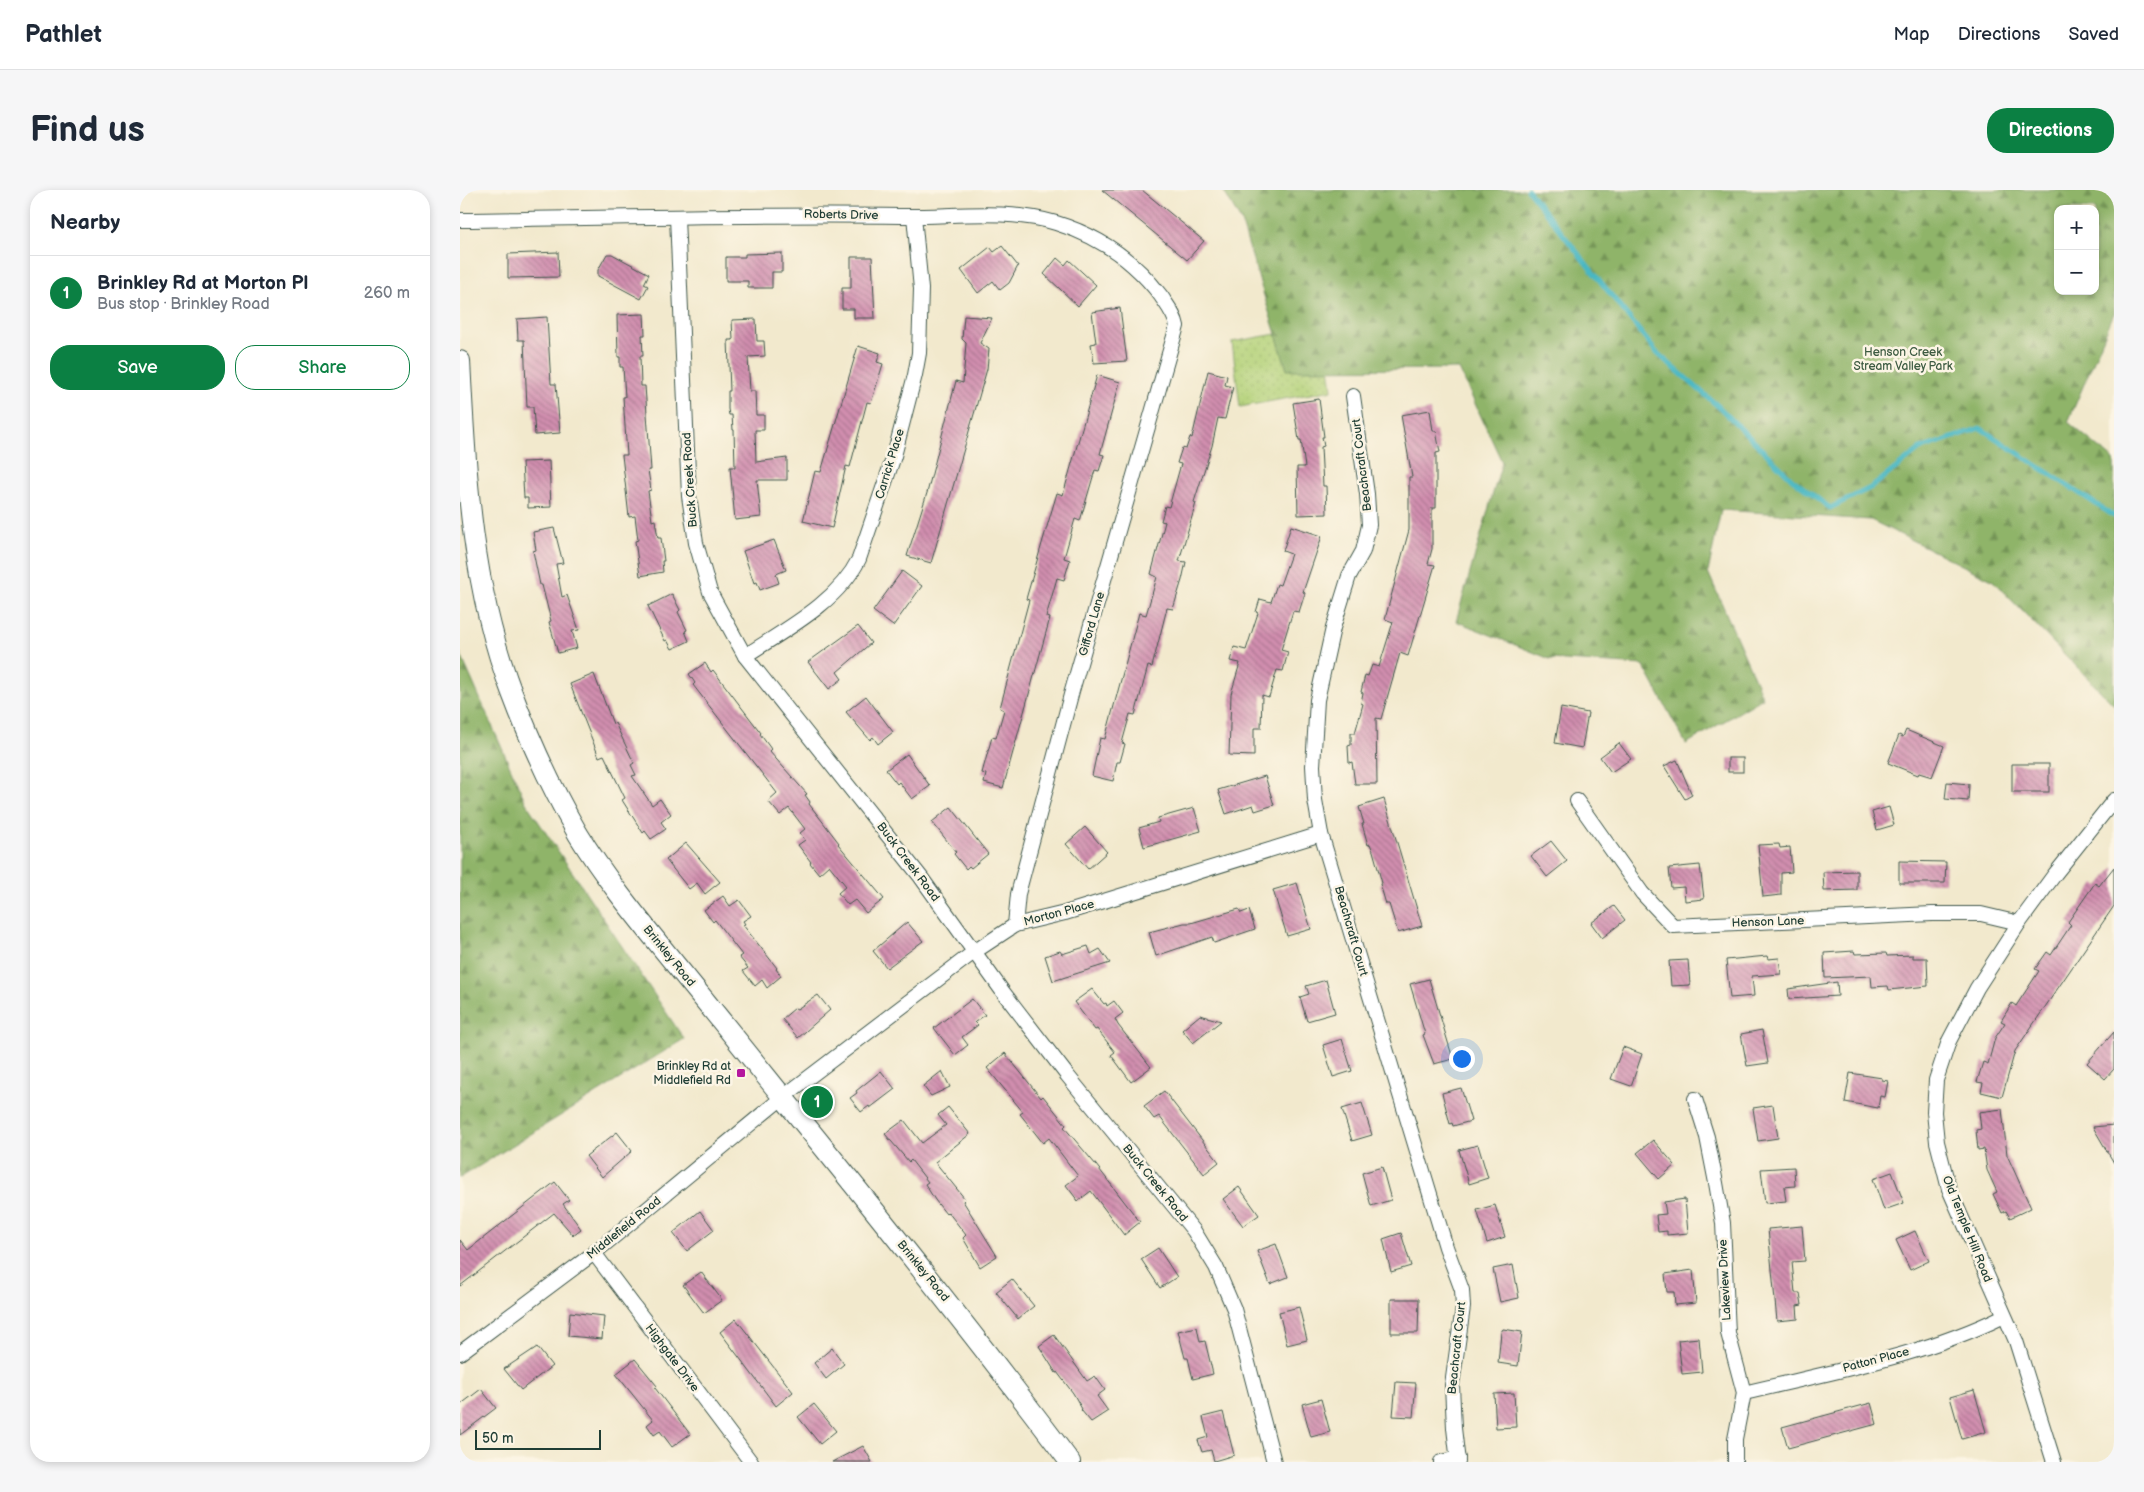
<!DOCTYPE html>
<html lang="en">
<head>
<meta charset="utf-8">
<style>
	:root { --surface:#fff; --page:#f6f6f7; --text:#1f2937; --muted:#747a83; --line:#e0e1e3; --accent:#0b8043 }
	body { margin:0; font-family:"Balsamiq Sans",sans-serif; background:var(--page); color:var(--text) }
	.controls { position:absolute; right:15px; top:15px; display:grid; overflow:hidden; border-radius:10px; box-shadow:0 2px 8px #0003 }
	.controls button { width:45px; height:45px; display:grid; place-items:center; padding:0; border:0; border-bottom:1px solid var(--line); background:var(--surface); color:var(--text); font:25px sans-serif }
	.scale { position:absolute; left:15px; bottom:12px; width:126px; box-sizing:border-box; padding-left:5px; border:2px solid #1f3d34; border-top:0; font-size:14px; line-height:18px; white-space:nowrap; color:#1f3d34; -webkit-text-stroke:4px #fcf5e5; paint-order:stroke }
	.you { position:absolute; left:1001px; top:868px; width:18px; height:18px; margin:-12px; border:4px solid #fff; border-radius:50%; background:#1a73e8; box-shadow:0 0 0 8px #1a73e833 }
	.badge { display:grid; place-items:center; width:32px; height:32px; border-radius:50%; background:var(--accent); color:#fff; font-size:16px; font-weight:700 }
	.pin { position:absolute; translate:-50% -50%; border:2px solid #fff; box-shadow:0 1px 5px #0006 }
	.list { margin:0; padding:0; list-style:none }
	h2 { display:flex; justify-content:space-between; align-items:center; height:65px; margin:0; padding:0 20px; font-size:21px }
	h2 small { font-size:16px; font-weight:400; color:var(--muted) }
	.list li { display:grid; grid-template-columns:32px 1fr auto; gap:15px; align-items:center; box-sizing:border-box; height:75px; padding:0 20px; border-top:1px solid var(--line) }
	.list b { display:block; font-size:19px; white-space:nowrap }
	.list p { margin:0; font-size:16px; white-space:nowrap; color:var(--muted) }
	.list em { font-size:16px; font-style:normal; color:var(--muted) }
	.actions { display:flex; gap:10px; padding:15px 20px }
	.actions a { flex:1; padding:11px 0; border:1px solid var(--accent); border-radius:20px; text-align:center; font-size:18px; color:var(--accent) }
	.actions .main { background:var(--accent); color:#fff }
	.map { position:relative; flex:none; width:1654px; height:1272px; overflow:hidden; border-radius:20px }
	header { display:flex; align-items:center; gap:30px; box-sizing:border-box; height:70px; padding:0 25px; background:var(--surface); border-bottom:1px solid var(--line) }
	header strong { font-size:24px }
	nav { display:flex; gap:28px; margin-inline-start:auto; font-size:18px }
	.intro { display:flex; align-items:center; justify-content:space-between; box-sizing:border-box; height:120px; padding:0 30px }
	h1 { margin:0; font-size:35px }
	.button { padding:12px 22px; border-radius:20px; background:var(--accent); color:#fff; font-size:18px; font-weight:700 }
	main { display:flex; gap:30px; padding:0 30px }
	aside { flex:1; background:var(--surface); border-radius:20px; box-shadow:0 2px 8px #0003 }
	.map>svg:first-child { display:block }
	.grass { fill:url(#grass-dots); stroke:#6a8856 }
	.forest { fill:url(#forest-firs); stroke:#57784e; fill-rule:evenodd }
	.lines { fill:none; stroke-linecap:round; stroke-linejoin:round }
	.stream { stroke:#49b7c3; stroke-width:5 }
	.building { fill:url(#building-back-hatch) }
	.minor-casing { stroke:#3f574b; stroke-width:16 }
	.secondary-casing { stroke:#3f574b; stroke-width:22 }
	.minor { stroke:#fff; stroke-width:14 }
	.secondary { stroke:#fff; stroke-width:20 }
	.poi-dot { fill:#b5179e; stroke:#fcf5e5; stroke-width:2 }
	.labels { text-anchor:middle; dominant-baseline:central; stroke-width:5; stroke-linejoin:round; paint-order:stroke }
	.street-label { font-size:12px; fill:#1f3d34; stroke:#fcf5e5 }
	.park-label { font-size:12px; fill:#3d5b42; stroke:#fcf5e5 }
	.poi-label { font-size:12px; fill:#1f3d34; stroke:#fcf5e5; text-anchor:end }
</style>
</head>
<body>
<header>
<strong>Pathlet</strong>
<nav><a>Map</a><a>Directions</a><a>Saved</a></nav>
</header>
<div class="intro"><h1>Find us</h1><a class="button">Directions</a></div>
<main>
<aside>
<h2>Nearby<small></small></h2>
<ul class="list">
<li><span class="badge">1</span><div><b>Brinkley Rd at Morton Pl</b><p>Bus stop · Brinkley Road</p></div><em>260 m</em></li>
</ul>
<div class="actions"><a class="main">Save</a><a>Share</a></div>
</aside>
<div class="map">
<svg width="1654" height="1272" viewBox="0 0 1654 1272">
	<defs>
		<pattern id="grass-dots" width="8" height="8" patternUnits="userSpaceOnUse" patternTransform="scale(1.25)"><rect width="8" height="8" fill="#b4d279"/><path d="M2 2h.1M6 6h.1" fill="none" stroke="#9ab569" stroke-width="1.8" stroke-linecap="round"/></pattern>
		<pattern id="forest-firs" width="22" height="20" patternUnits="userSpaceOnUse" patternTransform="scale(1.25)"><rect width="22" height="20" fill="#8fb469"/><path d="M5 1l3.5 6h-7zM16 11l3.5 6h-7z" fill="#749457"/></pattern>
		<pattern id="building-back-hatch" width="6" height="6" patternUnits="userSpaceOnUse" patternTransform="scale(1.25)"><rect width="6" height="6" fill="#d18eaf"/><path d="M-1 5l2 2M0 0l6 6M5-1l2 2" fill="none" stroke="#a9758f"/></pattern>
	</defs>
	<rect width="100%" height="100%" fill="#fcf5e5"/>
	<filter id="ink" filterUnits="userSpaceOnUse"><feTurbulence type="fractalNoise" baseFrequency=".02" numOctaves="2"/><feDisplacementMap in="SourceGraphic" scale="10" xChannelSelector="R" yChannelSelector="G"/><feConvolveMatrix kernelMatrix="1 2 1 2 8 2 1 2 1" color-interpolation-filters="sRGB"/></filter>
	<filter id="wash" filterUnits="userSpaceOnUse"><feTurbulence type="fractalNoise" baseFrequency=".0096" numOctaves="4" result="noise"/><feDisplacementMap in="SourceGraphic" scale="20" xChannelSelector="R" yChannelSelector="G"/><feGaussianBlur stdDeviation="1.12" result="paint"/><feColorMatrix in="noise" values="0 0 0 0 0 0 0 0 0 0 0 0 0 0 0 0 0 1.4 0 .05"/><feComposite in="paint" operator="in"/></filter>
	<g filter="url(#wash)">
		<rect width="100%" height="100%" fill="#f2e9cd"/>
		<polygon class="grass" points="849,138 866,153 872,200 780,217 772,152"/>
		<g class="forest">
			<path d="M 763,0 L 1654,0 L 1654,123 L 1608,232 L 1654,270 L 1654,515 L 1532,390 L 1411,330 L 1261,320 L 1248,382 L 1303,508 L 1226,554 L 1183,475 L 1090,469 L 996,431 L 1042,272 L 999,179 L 827,180 L 781,31 ZM 1598,19 L 1635,19 L 1635,101 L 1598,101 Z"/>
			<polygon points="0,463 66,613 224,849 0,988"/>
		</g>
		<g class="lines">
			<polyline class="stream" points="1068,0 1197,163 1259,217 1332,289 1370,318 1412,297 1460,259 1520,238 1654,326"/>
		</g>
		<g id="blocks">
			<g class="building">
				<polygon points="642,0 682,0 744,51 727,70"/>
				<polygon points="542,56 558,76 549,93 540,100 533,91 518,103 501,80 530,57 534,62"/>
				<polygon points="98,62 99,87 48,88 48,64"/>
				<polygon points="322,63 322,82 312,82 312,98 288,98 288,91 266,91 266,67 285,67 285,64"/>
				<polygon points="147,64 152,64 189,84 184,94 188,96 181,109 138,86 138,80"/>
				<polygon points="391,67 412,67 415,128 394,128 394,119 382,119 382,98 391,98"/>
				<polygon points="597,68 605,75 609,70 636,95 618,116 584,84"/>
				<polygon points="660,118 667,171 634,173 631,154 636,153 632,122"/>
				<polygon points="184,124 185,145 182,145 183,166 180,166 181,196 185,196 191,280 188,280 191,300 188,301 192,331 195,330 198,348 201,348 204,371 202,371 203,382 180,386 175,351 178,350 175,326 169,327 162,265 167,265 163,207 165,207 163,177 160,177 160,167 158,167 157,125"/>
				<polygon points="504,126 532,128 520,153 529,159 527,179 471,373 447,366 467,303 496,191 503,193 506,153 502,149"/>
				<polygon points="87,127 91,194 96,194 100,243 75,245 73,217 67,217 64,150 58,150 57,129"/>
				<polygon points="296,129 297,151 304,151 305,166 288,167 290,201 295,201 296,225 304,225 304,240 295,240 296,272 327,268 327,290 297,290 301,327 275,330 270,277 275,277 274,240 273,240 272,225 269,225 268,219 268,201 270,201 268,150 273,150 272,130"/>
				<polygon points="398,156 420,163 417,172 423,174 411,213 407,212 390,277 386,276 372,338 343,331 355,281 361,282"/>
				<polygon points="748,181 767,186 765,195 773,197 765,229 758,228 752,256 734,312 736,313 719,371 726,372 722,390 713,419 707,418 692,477 688,476 675,525 670,524 662,553 665,554 660,572 657,572 653,591 632,586 640,548 645,549 679,423 686,425 697,387 691,384 705,332 701,331 705,316 709,317 721,274 717,273 722,258 726,259 730,247 732,248"/>
				<polygon points="637,185 660,192 640,264 644,265 639,281 635,280 620,331 615,329 604,368 610,370 604,390 597,388 586,427 590,428 543,598 524,593 526,584 522,583 532,547 536,548 544,520 540,518 569,410 566,409 583,350 597,303 603,305"/>
				<polygon points="859,209 864,247 862,247 864,256 861,257 863,296 866,296 867,324 838,325 837,277 845,277 841,250 839,250 833,213"/>
				<polygon points="970,220 973,241 976,241 980,262 976,263 976,318 972,318 972,359 968,374 975,375 948,466 940,463 921,529 916,528 917,594 895,594 892,572 889,573 888,556 891,555 891,543 895,543 903,514 901,513 903,503 901,502 905,485 908,486 912,475 919,477 933,432 925,429 949,340 949,287 952,287 941,225"/>
				<polygon points="89,271 91,317 68,318 68,308 64,308 62,272"/>
				<polygon points="831,336 862,346 843,402 845,403 839,422 833,421 821,460 828,462 823,481 817,480 809,507 802,505 801,538 794,538 794,566 769,565 771,504 780,473 770,471 774,457 786,460 798,423 796,422 800,409 811,412 817,394 820,395 831,364 823,361"/>
				<polygon points="94,338 103,373 96,374 102,407 107,405 119,440 112,441 117,458 98,463 89,432 91,431 82,395 80,395 73,361 76,360 73,342"/>
				<polygon points="314,350 326,380 316,384 319,393 300,400 297,392 294,393 283,361"/>
				<polygon points="442,381 462,396 433,436 413,421"/>
				<polygon points="212,404 220,420 218,422 227,440 225,441 229,451 212,459 207,450 205,451 188,416"/>
				<polygon points="398,436 411,453 377,482 382,489 369,499 348,472"/>
				<polygon points="245,473 251,482 253,480 301,543 300,544 311,559 309,561 347,604 345,605 350,612 349,614 379,653 378,654 424,709 406,723 395,710 388,715 378,703 386,696 369,675 359,684 350,673 351,672 338,655 345,650 340,643 345,639 329,618 320,625 308,611 317,603 233,495 235,493 229,484"/>
				<polygon points="134,484 153,534 155,533 174,573 171,575 176,585 172,586 192,615 200,609 211,624 201,632 206,639 191,649 185,641 183,643 162,610 165,608 144,565 139,567 110,494"/>
				<polygon points="406,506 433,542 418,554 413,547 410,550 386,522"/>
				<polygon points="1101,518 1128,523 1122,558 1095,553"/>
				<polygon points="1446,540 1484,556 1472,587 1459,583 1458,585 1428,573 1439,545 1443,547"/>
				<polygon points="1159,553 1171,569 1151,582 1140,567"/>
				<polygon points="447,564 470,596 452,609 439,592 437,594 426,580"/>
				<rect x="1268" y="568" width="15" height="14"/>
				<polygon points="1217,570 1232,605 1225,609 1204,576"/>
				<rect x="1552" y="574" width="37" height="28"/>
				<polygon points="805,586 814,615 795,621 793,615 766,624 758,600"/>
				<polygon points="1487,592 1509,594 1508,611 1485,609"/>
				<polygon points="924,609 962,736 938,743 929,714 926,714 920,694 922,693 913,661 910,654 908,655 902,634 904,634 899,617"/>
				<polygon points="491,617 528,664 511,678 509,676 506,679 494,664 496,662 472,632"/>
				<polygon points="1429,617 1434,635 1417,640 1412,622"/>
				<polygon points="734,618 741,641 684,657 679,638 699,632 698,628"/>
				<polygon points="625,637 647,662 628,679 606,654"/>
				<polygon points="1091,651 1107,671 1087,687 1071,666"/>
				<polygon points="226,653 260,692 245,704 237,693 229,699 206,670"/>
				<polygon points="1319,654 1320,658 1330,657 1332,682 1321,683 1321,705 1303,707 1298,655"/>
				<polygon points="1439,671 1486,672 1485,693 1439,693"/>
				<polygon points="1240,675 1244,709 1225,711 1224,697 1211,698 1209,678"/>
				<polygon points="1654,677 1654,716 1555,861 1542,907 1521,902 1523,893 1517,892 1523,872 1528,874 1535,848 1545,833 1541,831 1552,813 1556,816 1579,781 1575,779 1587,762 1591,765 1611,735 1608,732 1635,693 1639,696"/>
				<polygon points="1397,681 1397,700 1364,701 1363,682"/>
				<polygon points="837,693 851,739 827,746 813,700"/>
				<polygon points="263,706 270,716 279,710 291,726 283,731 285,734 283,735 317,778 316,779 321,786 307,798 302,790 295,796 283,781 288,778 279,767 282,765 255,730 253,732 244,720"/>
				<polygon points="1154,716 1165,730 1142,748 1131,733"/>
				<polygon points="779,719 781,723 789,720 795,739 754,753 752,747 696,766 689,742 724,733 731,733"/>
				<polygon points="447,732 463,751 427,778 413,761"/>
				<polygon points="628,756 631,764 640,759 650,773 593,791 585,766 600,761 602,764"/>
				<polygon points="1394,761 1395,764 1426,763 1427,766 1453,765 1453,768 1467,768 1468,796 1429,800 1428,796 1412,797 1411,786 1365,788 1364,763"/>
				<polygon points="1307,766 1308,769 1319,768 1321,784 1292,786 1294,806 1270,808 1266,770"/>
				<polygon points="1228,770 1230,795 1211,796 1209,771"/>
				<polygon points="969,789 993,869 974,874 963,845 965,844 950,794"/>
				<polygon points="866,790 875,823 847,831 840,807 849,804 846,796"/>
				<polygon points="1377,792 1378,806 1329,809 1328,799"/>
				<polygon points="632,799 644,814 646,813 647,816 654,811 663,823 655,829 658,835 691,877 671,892 651,865 655,862 637,839 635,840 614,812"/>
				<polygon points="358,805 370,820 338,848 322,829 335,818 337,819"/>
				<polygon points="512,809 525,825 515,832 518,835 502,847 508,855 495,865 474,838"/>
				<polygon points="740,825 761,831 733,853 722,840"/>
				<polygon points="1302,840 1308,873 1287,876 1281,844"/>
				<polygon points="1654,842 1654,879 1645,889 1627,873"/>
				<polygon points="882,849 892,881 873,887 863,855"/>
				<polygon points="1163,857 1182,864 1171,896 1151,889"/>
				<polygon points="545,863 581,908 583,906 606,935 604,937 636,975 680,1032 664,1045 631,1001 618,1011 606,995 618,986 589,948 583,953 560,924 563,922 527,878"/>
				<polygon points="421,881 435,899 410,918 409,916 401,922 390,908 397,903 396,901"/>
				<polygon points="482,881 490,897 471,906 463,896"/>
				<polygon points="1390,883 1422,888 1422,890 1428,891 1425,907 1420,906 1418,918 1385,912"/>
				<polygon points="1001,898 1011,931 993,936 992,933 990,934 982,903"/>
				<polygon points="704,901 759,972 744,984 699,926 694,929 684,916"/>
				<polygon points="902,913 912,945 892,951 882,919"/>
				<polygon points="1313,915 1318,948 1298,951 1293,918"/>
				<polygon points="488,917 510,944 475,972 505,1009 503,1011 537,1066 520,1077 503,1048 506,1045 488,1022 486,1024 475,1010 465,994 468,992 451,970 449,972 425,944 444,930 462,953 486,935 478,925"/>
				<polygon points="1542,919 1547,965 1571,1018 1550,1028 1546,1021 1542,1023 1533,1004 1537,1002 1527,980 1524,959 1518,960 1516,940 1521,939 1519,922"/>
				<polygon points="1654,935 1654,973 1633,937"/>
				<polygon points="157,942 172,961 142,987 126,966"/>
				<polygon points="1193,950 1215,975 1199,989 1177,963"/>
				<polygon points="1018,955 1028,988 1009,994 999,960"/>
				<polygon points="922,977 931,1010 911,1016 902,983"/>
				<polygon points="1334,977 1335,996 1324,997 1326,1011 1305,1013 1301,979"/>
				<polygon points="1432,982 1444,1013 1424,1020 1413,989"/>
				<polygon points="95,992 109,1010 103,1014 121,1039 113,1045 94,1023 0,1096 0,1050 8,1060"/>
				<polygon points="779,997 799,1025 783,1036 763,1009"/>
				<polygon points="1225,1009 1228,1043 1207,1045 1207,1041 1198,1042 1196,1025 1206,1024 1204,1012"/>
				<polygon points="1035,1015 1045,1047 1027,1053 1017,1020"/>
				<polygon points="240,1021 254,1040 227,1061 213,1043"/>
				<polygon points="1342,1036 1345,1071 1332,1072 1335,1103 1340,1103 1342,1115 1337,1116 1338,1129 1317,1131 1308,1039"/>
				<polygon points="1455,1041 1469,1071 1450,1080 1436,1050"/>
				<polygon points="941,1043 951,1076 931,1082 923,1049"/>
				<polygon points="816,1054 828,1087 810,1094 797,1061"/>
				<polygon points="698,1058 717,1087 700,1098 681,1069"/>
				<polygon points="1053,1075 1059,1108 1040,1112 1033,1079"/>
				<polygon points="1233,1080 1236,1113 1215,1115 1214,1102 1207,1102 1205,1084"/>
				<polygon points="241,1082 262,1110 244,1123 223,1095"/>
				<polygon points="552,1089 574,1116 558,1129 536,1102"/>
				<polygon points="931,1109 959,1109 958,1143 931,1143"/>
				<polygon points="839,1117 847,1150 827,1155 819,1122"/>
				<polygon points="110,1122 144,1126 142,1149 108,1146"/>
				<polygon points="276,1129 333,1202 316,1216 260,1142"/>
				<polygon points="737,1137 740,1152 745,1151 753,1184 733,1189 728,1168 725,1168 718,1141"/>
				<polygon points="1043,1139 1062,1142 1058,1176 1038,1173 1041,1142"/>
				<polygon points="594,1145 627,1191 635,1186 645,1200 637,1206 648,1221 631,1232 621,1220 622,1219 613,1203 597,1182 596,1183 579,1156"/>
				<polygon points="1239,1148 1242,1182 1222,1184 1218,1150"/>
				<polygon points="77,1157 92,1176 61,1200 44,1179"/>
				<polygon points="372,1158 384,1174 366,1189 354,1173"/>
				<polygon points="175,1169 197,1196 195,1198 230,1244 212,1257 200,1241 194,1245 187,1235 193,1230 156,1184"/>
				<polygon points="936,1192 956,1193 953,1227 933,1226"/>
				<polygon points="21,1199 36,1218 0,1245 0,1215"/>
				<polygon points="1514,1200 1526,1242 1502,1249 1490,1207"/>
				<polygon points="1054,1203 1056,1237 1036,1238 1034,1204"/>
				<polygon points="861,1209 870,1242 851,1247 842,1214"/>
				<polygon points="1411,1213 1417,1234 1328,1258 1322,1237"/>
				<polygon points="354,1214 376,1241 360,1254 338,1227"/>
				<polygon points="763,1222 774,1265 754,1271 751,1260 742,1262 738,1250 748,1247 743,1227"/>
				<polygon points="403,1256 412,1272 372,1272"/>
			</g>
		</g>
	</g>
	<g filter="url(#ink)">
		<use href="#blocks" fill-opacity="0" stroke="#3f574b" stroke-width="1"/>
		<g class="lines">
			<g class="minor-casing">
				<g id="minor">
					<polyline points="217,27 229,306 236,353 250,402 285,466 460,686 543,802 607,885 734,1041 756,1077 774,1119 814,1272"/>
					<path d="M 0,30 C 147,28 293,24 440,26 C 492,27 545,18 596,33 C 639,46 674,70 701,106 C 707,115 715,125 717,136 L 612,501 L 558,704 L 555,735"/>
					<polyline points="893,206 907,304 909,335 903,361 889,386 873,438 857,510 853,576 855,610 861,644 986,1057 1002,1100 1003,1117 992,1195 994,1238 998,1272"/>
					<path d="M 285,466 C 326,439 377,413 399,369 L 434,266 L 455,185 L 459,163 L 461,99 L 454,26"/>
					<polyline points="1117,611 1182,703 1213,736 1472,724 1521,724 1559,733"/>
					<polyline points="1235,909 1247,947 1256,993 1263,1033 1268,1143 1284,1203 1275,1249 1275,1272"/>
					<polyline points="134,1063 291,1272"/>
					<polyline points="0,1163 134,1063 323,907 514,762 555,735 605,723 861,644"/>
					<path d="M 1284,1203 C 1371,1182 1463,1166 1544,1126"/>
					<polyline points="981,1272 998,1268"/>
					<polyline points="1594,1272 1556,1151 1489,999 1477,952 1474,922 1476,890 1489,851 1517,798 1559,733 1595,684 1654,610"/>
				</g>
			</g>
			<g class="secondary-casing">
				<path id="secondary" d="M 0,171 C 6,283 11,396 52,503 C 70,551 92,599 118,644 C 146,690 181,732 215,774 C 252,819 288,864 325,910 C 422,1029 518,1149 610,1272"/>
			</g>
			<use href="#minor" class="minor"/>
			<use href="#secondary" class="secondary"/>
		</g>
	</g>
	<rect class="poi-dot" x="276" y="878" width="10" height="10" rx="2.5"/>
	<g class="labels">
		<g class="street-label">
			<text transform="translate(381 25) rotate(1)">Roberts Drive</text>
			<text transform="translate(430 274) rotate(-73)">Carrick Place</text>
			<text transform="translate(902 275) rotate(-97)">Beachcraft Court</text>
			<text transform="translate(230 290) rotate(-94)">Buck Creek Road</text>
			<text transform="translate(632 434) rotate(-74)">Gifford Lane</text>
			<text transform="translate(448 672) rotate(53)">Buck Creek Road</text>
			<text transform="translate(599 723) rotate(-15)">Morton Place</text>
			<text transform="translate(1308 732) rotate(-2)">Henson Lane</text>
			<text transform="translate(891 741) rotate(74)">Beachcraft Court</text>
			<text transform="translate(209 766) rotate(51)">Brinkley Road</text>
			<text transform="translate(695 993) rotate(51)">Buck Creek Road</text>
			<text transform="translate(164 1038) rotate(-39)">Middlefield Road</text>
			<text transform="translate(1507 1039) rotate(68)">Old Temple Hill Road</text>
			<text transform="translate(463 1081) rotate(51)">Brinkley Road</text>
			<text transform="translate(1265 1090) rotate(-93)">Lakeview Drive</text>
			<text transform="translate(997 1158) rotate(-84)">Beachcraft Court</text>
			<text transform="translate(212 1168) rotate(53)">Highgate Drive</text>
			<text transform="translate(1416 1170) rotate(-15)">Patton Place</text>
		</g>
		<g class="park-label">
			<text x="1443" y="162">Henson Creek<tspan x="1443" dy="14">Stream Valley Park</tspan></text>
		</g>
		<g class="poi-label">
			<text x="271" y="876">Brinkley Rd at<tspan x="271" dy="14">Middlefield Rd</tspan></text>
		</g>
	</g>
</svg>
<div class="controls">
<button>+</button>
<button>−</button>
</div>
<div class="scale">50 m</div>
<div class="you"></div>
<div class="pin badge" style="left:357px;top:912px">1</div>
</div>
</main>
</body>
</html>
